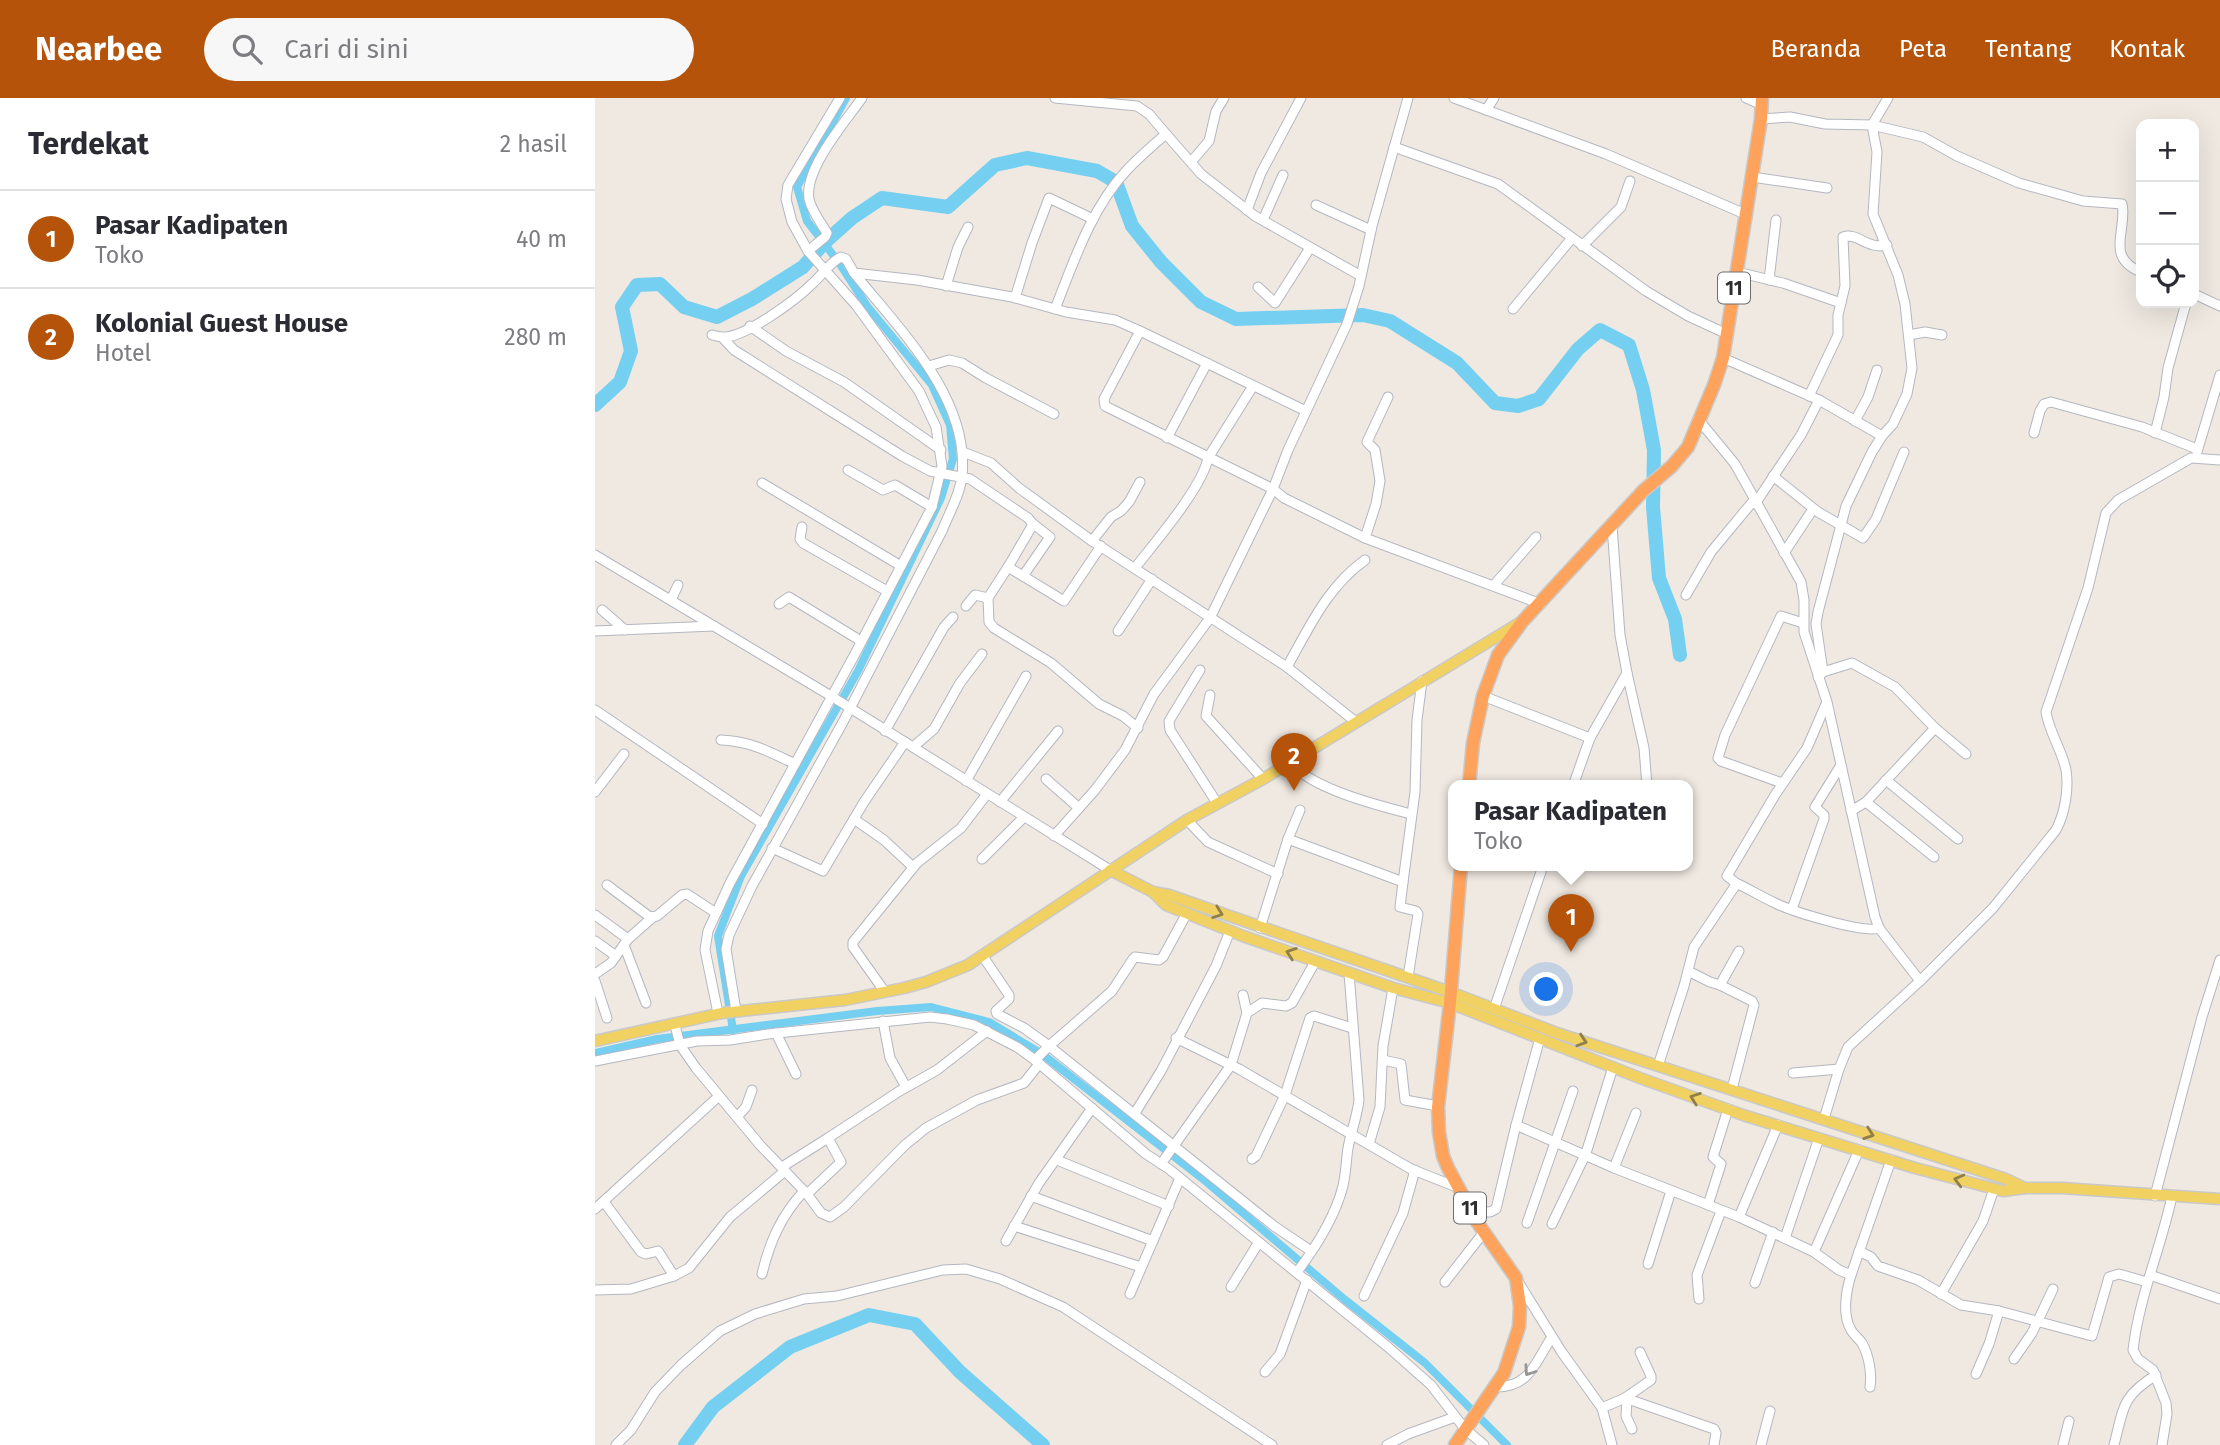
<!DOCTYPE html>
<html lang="id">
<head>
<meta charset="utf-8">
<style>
	:root { --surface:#fff; --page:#f7f7f7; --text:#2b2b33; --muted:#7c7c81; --line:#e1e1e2; --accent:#b45309 }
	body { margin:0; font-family:"Fira Sans",sans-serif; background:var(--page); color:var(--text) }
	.controls { position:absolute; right:21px; top:21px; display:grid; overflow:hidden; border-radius:14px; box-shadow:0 7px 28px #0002 }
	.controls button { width:63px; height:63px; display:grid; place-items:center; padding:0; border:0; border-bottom:2px solid var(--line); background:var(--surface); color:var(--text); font:35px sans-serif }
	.you { position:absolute; left:952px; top:892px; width:24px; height:24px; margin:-18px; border:5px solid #fff; border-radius:50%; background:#1a73e8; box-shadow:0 0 0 10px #1a73e833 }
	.badge { display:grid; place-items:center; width:46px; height:46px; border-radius:50%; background:var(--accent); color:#fff; font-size:23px; font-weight:700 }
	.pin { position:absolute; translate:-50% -58px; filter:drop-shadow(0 2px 4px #0008) }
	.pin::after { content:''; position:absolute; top:37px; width:24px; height:21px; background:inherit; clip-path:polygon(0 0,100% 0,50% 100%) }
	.popup { position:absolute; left:853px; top:682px; width:245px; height:91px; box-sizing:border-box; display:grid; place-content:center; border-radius:14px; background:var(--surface); filter:drop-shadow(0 2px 5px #0005); font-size:23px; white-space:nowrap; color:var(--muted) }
	.popup b { font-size:26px; color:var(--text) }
	.popup::after { content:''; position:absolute; left:50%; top:100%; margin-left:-14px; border:14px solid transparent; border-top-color:var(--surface) }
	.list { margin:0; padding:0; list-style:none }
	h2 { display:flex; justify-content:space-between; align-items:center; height:91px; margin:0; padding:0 28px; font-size:30px }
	h2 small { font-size:23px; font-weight:400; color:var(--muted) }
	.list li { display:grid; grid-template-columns:46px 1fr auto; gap:21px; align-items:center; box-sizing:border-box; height:98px; padding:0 28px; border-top:2px solid var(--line) }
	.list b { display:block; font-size:26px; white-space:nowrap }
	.list p { margin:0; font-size:23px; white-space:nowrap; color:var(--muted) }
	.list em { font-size:23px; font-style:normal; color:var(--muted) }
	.icon { flex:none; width:38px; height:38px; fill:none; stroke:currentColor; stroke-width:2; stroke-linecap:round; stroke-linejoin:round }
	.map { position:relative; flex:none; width:1625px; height:1347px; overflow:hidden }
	header { display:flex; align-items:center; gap:42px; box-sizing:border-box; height:98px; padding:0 35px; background:var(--accent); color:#fff }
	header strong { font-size:33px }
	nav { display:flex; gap:38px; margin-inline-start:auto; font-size:24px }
	.search { width:490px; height:63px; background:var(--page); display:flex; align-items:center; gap:18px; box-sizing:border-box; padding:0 24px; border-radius:38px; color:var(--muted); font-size:26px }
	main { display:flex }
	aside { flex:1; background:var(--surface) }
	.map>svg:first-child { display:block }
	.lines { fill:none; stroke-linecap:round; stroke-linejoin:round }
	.canal { stroke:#75cff0; stroke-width:8 }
	.river { stroke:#75cff0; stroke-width:14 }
	.minor-casing { stroke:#b4b7c1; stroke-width:11 }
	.major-casing { stroke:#c9c9c9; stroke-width:13 }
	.highway-casing { stroke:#c9c9c9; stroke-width:15 }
	.minor { stroke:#fff; stroke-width:9 }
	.major { stroke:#f2d163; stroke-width:10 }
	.highway { stroke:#ffa35c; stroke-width:12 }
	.oneway { stroke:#908048 }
	.oneway2 { stroke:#969696 }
	.labels { text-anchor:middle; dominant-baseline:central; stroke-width:6; stroke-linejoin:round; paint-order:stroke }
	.shield { fill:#fff; stroke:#6d6d6d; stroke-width:2 }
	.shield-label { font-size:19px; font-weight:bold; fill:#2e2e2e }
</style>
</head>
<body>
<header>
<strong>Nearbee</strong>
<div class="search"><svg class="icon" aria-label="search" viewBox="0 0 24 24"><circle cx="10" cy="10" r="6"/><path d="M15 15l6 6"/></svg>Cari di sini</div>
<nav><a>Beranda</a><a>Peta</a><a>Tentang</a><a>Kontak</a></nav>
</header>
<main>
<aside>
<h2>Terdekat<small>2 hasil</small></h2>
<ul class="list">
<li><span class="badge">1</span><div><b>Pasar Kadipaten</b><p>Toko</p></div><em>40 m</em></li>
<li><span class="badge">2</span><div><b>Kolonial Guest House</b><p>Hotel</p></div><em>280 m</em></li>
</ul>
</aside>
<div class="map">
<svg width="1625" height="1347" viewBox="0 0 1625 1347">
	<rect width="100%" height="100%" fill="#efe9e1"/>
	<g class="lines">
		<g class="canal">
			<polyline points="138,932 123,838 146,778 263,573 346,400 358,361 355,327 337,287 272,208 245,166 212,123 202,89 251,0"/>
			<polyline points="0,955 62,941 282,913 336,909 394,924 447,956 608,1081 749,1201 830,1265 912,1347"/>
		</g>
		<g class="river">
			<polyline points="0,307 25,284 36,253 27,209 42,187 65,186 89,209 122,219 157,201 208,169 229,145 257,120 287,100 353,109 400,67 432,60 502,73 521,84 537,128 566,164 606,204 641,221 768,217 795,223 862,265 900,305 923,308 944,301 983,251 1005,232 1034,247 1048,292 1059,352 1058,409 1064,480 1080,521 1085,557"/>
			<polyline points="90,1347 118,1309 195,1249 274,1217 320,1226 365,1274 448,1347"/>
		</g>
		<g class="minor-casing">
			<g id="minor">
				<polyline points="460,0 542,8 554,16 571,36"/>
				<polyline points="859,0 1011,56 1150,116"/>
				<polyline points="1151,0 1167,7"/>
				<polyline points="891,12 899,0"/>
				<path d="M 1166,21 L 1195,19 L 1230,26 L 1277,27 L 1328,39 L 1362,58 L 1424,85 L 1488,103 L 1527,106 C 1533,131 1509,159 1546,174"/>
				<polyline points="799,49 903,86 1051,193 1093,218 1132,236"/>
				<polyline points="596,64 614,43 621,13 629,0"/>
				<polyline points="1157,79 1232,90"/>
				<polyline points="721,107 776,132"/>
				<polyline points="652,112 666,75 706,0"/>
				<polyline points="668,122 688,77"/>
				<polyline points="987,148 1026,109 1035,83"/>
				<path d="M 213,153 L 230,139 L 232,135 C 226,125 216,112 214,101 C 209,71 250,24 267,0"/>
				<polyline points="1142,174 1188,185 1246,205"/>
				<polyline points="1174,182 1181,122"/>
				<polyline points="351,188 363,149 373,129"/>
				<polyline points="663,189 680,205 715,150"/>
				<polyline points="1599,196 1625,208"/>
				<polyline points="420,200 437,145 454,100 498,121"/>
				<path d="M 460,211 C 479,163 496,111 531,73 C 544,59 557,48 571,36 L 606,76 L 660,118 L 766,178"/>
				<polyline points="918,211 977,140"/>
				<polyline points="155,228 191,253 249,284 346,352"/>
				<polyline points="545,233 711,313"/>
				<path d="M 117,237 C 121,238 124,239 128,239 C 150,240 202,201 218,185 C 228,176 234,165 246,159 L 251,161 L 259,175 L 322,182 L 417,199 L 471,214 L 520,222 L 545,233 L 509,301 L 510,308 L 678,391 L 689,400 L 770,440 L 946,506"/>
				<polyline points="1314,237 1330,234 1347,237"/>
				<polyline points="128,240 139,252 307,358 335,373 375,381 433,420 437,425 437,428 413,469"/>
				<polyline points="1128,260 1224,302 1287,338"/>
				<polyline points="334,268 354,262 367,265 391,280 459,316"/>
				<path d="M 1214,298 L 1243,237 L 1243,217 L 1250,188 L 1248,139 C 1263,134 1272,152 1292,147"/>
				<polyline points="1103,321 1140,366 1206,484 1209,502 1209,534 1232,604 1280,819 1284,830 1325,883 1253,949 1244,971 1229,1021"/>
				<polyline points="1260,323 1273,299 1282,272"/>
				<polyline points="1439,335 1445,313 1449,306 1456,304 1547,329 1602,351"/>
				<polyline points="1560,335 1569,299 1573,270 1591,205"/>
				<polyline points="572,340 612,265"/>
				<polyline points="368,354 396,365 424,390 497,443 692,569 761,624"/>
				<polyline points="1602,354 1625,277"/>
				<polyline points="253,372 288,392 300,387 337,409"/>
				<polyline points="1178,378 1223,414 1268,440 1281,421 1309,354"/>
				<polyline points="167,385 306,468"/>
				<polyline points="1160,406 1206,337 1224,302"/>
				<polyline points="207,429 205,441 208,445 292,493"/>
				<polyline points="770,440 781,406 785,383 780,352 772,344 793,299"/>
				<polyline points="497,443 516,419 526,413 534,404 545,384"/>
				<polyline points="1189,455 1218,411"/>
				<polyline points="0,457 236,598 515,772"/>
				<path d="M 540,470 C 560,444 607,390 613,360 L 658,288"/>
				<polyline points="428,478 455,439 437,425"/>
				<polyline points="899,487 941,439"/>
				<polyline points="1091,497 1116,454 1159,402"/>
				<polyline points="393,500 413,469 469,503 506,448"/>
				<polyline points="76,502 83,487"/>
				<polyline points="184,506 194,499 266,543"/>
				<polyline points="371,508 380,497 393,500 394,524 399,530 456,565 504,606 528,618 543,630"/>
				<polyline points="7,512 30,532"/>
				<polyline points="0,533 119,528"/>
				<polyline points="523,533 557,481"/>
				<path d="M 692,569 C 714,530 732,489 770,462"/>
				<polyline points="605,572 574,623 575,632 622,705"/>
				<polyline points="1228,574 1257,565 1300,589 1340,630 1371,656"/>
				<polyline points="1032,575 1049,650 1052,688"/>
				<polyline points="1223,579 1228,574 1221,526 1223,514 1251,408 1277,354 1287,338 1298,326 1312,296 1317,270 1310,206 1303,177 1278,116 1282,54 1277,27 1293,0"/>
				<polyline points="615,597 611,618 668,681"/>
				<polyline points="888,598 995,640"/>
				<polyline points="0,612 168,726"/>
				<polyline points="290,633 349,529 358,519"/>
				<path d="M 126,642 C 155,643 175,654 200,666"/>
				<polyline points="318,649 339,631 365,585 387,556"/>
				<path d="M 694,664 C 718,691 781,707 816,716"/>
				<polyline points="451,681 484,710"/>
				<polyline points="1291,682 1363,741"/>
				<polyline points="371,683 431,578"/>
				<polyline points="1187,685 1126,663 1123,660 1130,637 1186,518 1208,525"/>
				<polyline points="978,688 995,640 1032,575 1025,537 1017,428"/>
				<polyline points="0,694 29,656"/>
				<polyline points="405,704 463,633"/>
				<polyline points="1271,704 1339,759"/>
				<polyline points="1256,713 1271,704 1340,630"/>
				<polyline points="259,721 289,742 318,769"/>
				<polyline points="592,722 613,744 683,776"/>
				<polyline points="459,738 500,692 530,652 559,596 615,520 678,391 693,352 752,226 764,188 777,128 813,0"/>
				<polyline points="693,741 705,712"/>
				<polyline points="177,750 228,773 269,704 310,644"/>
				<polyline points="387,761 429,719"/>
				<polyline points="808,784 805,809 821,813 823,816 813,879"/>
				<path d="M 1141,785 C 1154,791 1167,799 1180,805 C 1196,813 1269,836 1284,830"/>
				<polyline points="12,787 55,819 62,818 87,797 92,796 121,815"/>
				<polyline points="1197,811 1229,721 1229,717 1220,709 1246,667"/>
				<polyline points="0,817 33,841"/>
				<polyline points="665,830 693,741 808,784 820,694 822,622 827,583"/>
				<polyline points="0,843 21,858"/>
				<polyline points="29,847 51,905"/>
				<polyline points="387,857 414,897 414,901 401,913 402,916 429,930 454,948 679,1128 716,1153"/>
				<polyline points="1093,873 1115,884 1125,887"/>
				<polyline points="0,876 16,865 33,841 58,819"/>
				<polyline points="0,883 12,920"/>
				<path d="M 1325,883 L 1398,810 L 1461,732 C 1470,715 1474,691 1471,672 C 1467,652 1454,634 1451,614 L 1493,490 L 1511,415 L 1523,402 L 1596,360 L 1625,362"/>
				<polyline points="290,894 258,849 258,844 322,765 366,730 392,696"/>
				<polyline points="648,897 652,915"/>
				<polyline points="899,911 948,768"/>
				<path d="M 141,913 L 131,851 L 134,837 L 157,788 L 248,624 L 347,433 C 354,415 365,397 367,378 C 375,300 304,231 259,175"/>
				<polyline points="123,915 110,852 113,833 135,785 260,556 337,409 347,368 341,329 324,293 261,207 213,153 197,124 191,101 193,87 245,0"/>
				<polyline points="288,923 295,960 311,989"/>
				<polyline points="80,927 85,947 101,970 165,1047 212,1096 226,1115 235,1119 249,1109 310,1047 331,1030 382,1002 429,985 444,966"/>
				<polyline points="181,935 201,976"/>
				<polyline points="581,940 644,971 816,1071 864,1090"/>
				<polyline points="440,962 454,948 517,893 538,861 540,859 564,862 568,859 592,815"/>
				<polyline points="788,962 806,966 810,1002 843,1008"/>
				<polyline points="0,963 102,943 135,942 173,936 335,919 352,921 379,927 422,949 440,962 551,1056 574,1071 793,1249 836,1287 870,1331 889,1347"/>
				<polyline points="1063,968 1089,888 1099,849 1140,788 1141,785 1132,778 1180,697 1212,650 1231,606"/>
				<polyline points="1198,975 1244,971"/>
				<polyline points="1137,991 1159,907 1157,903 1125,887 1144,853"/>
				<polyline points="540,1015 566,973 621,868 635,833"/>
				<polyline points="142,1019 151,1009 157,992"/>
				<polyline points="921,1027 1019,1070 1144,1119 1219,1154 1244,1172 1256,1177 1296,1062"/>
				<polyline points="774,1046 785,1009 788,948 798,890"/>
				<polyline points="657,1061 661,1058 690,997 715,920 719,918 757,930"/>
				<polyline points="462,1062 574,1108"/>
				<polyline points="566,1066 636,967 652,915 667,905 691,908 697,905 720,864"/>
				<polyline points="187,1069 233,1040"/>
				<polyline points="1019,1070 1041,1015"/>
				<polyline points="212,1096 246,1064 233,1040 303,994 342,972 392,933"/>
				<polyline points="436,1098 558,1143"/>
				<polyline points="1560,1098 1607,919 1625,862"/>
				<polyline points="9,1104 46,1154 51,1156 63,1153 79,1178"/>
				<polyline points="1113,1107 1126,1066 1118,1059 1133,1011"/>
				<polyline points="0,1111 124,998"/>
				<polyline points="876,1113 895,1114 901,1111 921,1027 945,940"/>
				<polyline points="1144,1119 1183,1027"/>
				<polyline points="932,1125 978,993"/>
				<polyline points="957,1126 991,1055 1018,969"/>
				<polyline points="419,1128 546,1169"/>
				<polyline points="1190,1140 1224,1040"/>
				<polyline points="411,1143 444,1085 497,1010"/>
				<polyline points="1264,1153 1276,1159 1283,1168 1323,1182 1366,1207 1404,1213 1497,1238 1514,1179 1524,1176 1552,1184"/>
				<polyline points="1219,1154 1264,1052"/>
				<polyline points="1053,1166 1076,1093"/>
				<path d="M 702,1174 C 721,1149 740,1119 748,1088 C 751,1075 751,1063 753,1050 C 756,1034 762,1019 764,1002 L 754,875"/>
				<path d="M 167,1176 C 175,1143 186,1118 209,1093"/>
				<path d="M 1256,1177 C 1251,1193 1247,1217 1256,1232 C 1259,1237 1264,1241 1267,1245 C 1274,1258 1277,1275 1275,1289"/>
				<polyline points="1555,1177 1625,1201"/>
				<polyline points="850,1184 889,1134"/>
				<polyline points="924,1185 966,1253 1007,1310 1017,1347"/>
				<polyline points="1160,1185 1178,1134"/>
				<polyline points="636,1189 664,1144"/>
				<polyline points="0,1192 36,1191 79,1178 94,1170 135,1119 190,1073"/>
				<polyline points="535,1196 585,1080"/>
				<polyline points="1346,1196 1388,1123 1399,1091"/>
				<polyline points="769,1198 808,1115 820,1072"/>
				<polyline points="1104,1201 1102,1177 1126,1113"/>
				<polyline points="1419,1261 1437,1235 1458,1191"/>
				<polyline points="670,1274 685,1256 712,1182"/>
				<polyline points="1381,1276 1394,1246 1404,1213"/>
				<path d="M 900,1289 C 935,1290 940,1264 957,1239"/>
				<polyline points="1030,1300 1056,1282 1056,1278 1045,1254"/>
				<polyline points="1032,1301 1031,1318 1037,1331"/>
				<polyline points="1007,1310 1030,1300 1119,1331 1121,1335 1119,1347"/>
				<polyline points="21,1347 36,1332 60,1294 86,1267 125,1233 160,1216 209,1201 242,1198 348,1172 371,1171 405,1181 468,1209 677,1347"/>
				<polyline points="792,1347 813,1336 860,1319"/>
				<polyline points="1166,1347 1175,1313"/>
				<polyline points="1468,1347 1474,1323"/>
				<path d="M 1519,1347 C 1529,1309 1526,1299 1561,1277"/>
				<path d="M 1567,1347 L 1572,1316 L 1571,1305 L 1558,1272 L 1543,1261 L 1538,1252 C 1544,1199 1566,1150 1577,1098"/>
			</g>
		</g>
		<g class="major-casing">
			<g id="major">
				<polyline points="515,772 558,794 574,797 855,894 962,935 1411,1081 1430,1090"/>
				<polyline points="558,794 571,807 648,838 798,890 855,905 1045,980 1148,1017 1320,1070 1408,1093 1430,1090 1467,1090 1625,1101"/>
				<polyline points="0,943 127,915 250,902 309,890 331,884 373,867 592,722 668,681 926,524"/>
			</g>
		</g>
		<g class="highway-casing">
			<g id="highway">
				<polyline points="874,688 878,645 888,598 903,557 927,524 1048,393 1077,368 1093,349 1119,287 1128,260 1166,21 1167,0"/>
				<polyline points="860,1347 909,1275 924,1229 925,1208 921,1180 882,1124 853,1070 848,1058 844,1034 843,1009 855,905 866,768"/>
			</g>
		</g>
		<use href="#minor" class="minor"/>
		<use href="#major" class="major"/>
		<use href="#highway" class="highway"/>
	</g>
	<defs><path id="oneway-chevron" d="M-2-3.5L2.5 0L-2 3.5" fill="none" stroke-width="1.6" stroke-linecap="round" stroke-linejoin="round" transform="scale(1.75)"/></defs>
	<g class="oneway">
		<use href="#oneway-chevron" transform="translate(623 815) rotate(20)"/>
		<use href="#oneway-chevron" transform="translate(696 855) rotate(-161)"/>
		<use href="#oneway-chevron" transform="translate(987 943) rotate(18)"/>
		<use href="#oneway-chevron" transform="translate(1100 1000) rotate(-160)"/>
		<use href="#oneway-chevron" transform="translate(1274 1036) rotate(19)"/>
		<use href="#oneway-chevron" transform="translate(1364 1082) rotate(-165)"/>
	</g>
	<use class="oneway2" href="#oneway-chevron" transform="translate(934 1273) rotate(124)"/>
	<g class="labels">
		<g class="shield">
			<rect x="1123" y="174.5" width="32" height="31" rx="5"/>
			<rect x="859" y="1094.5" width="32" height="31" rx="5"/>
		</g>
		<g class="shield-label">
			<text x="1139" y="190">11</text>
			<text x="875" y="1110">11</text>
		</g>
	</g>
</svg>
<div class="controls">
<button>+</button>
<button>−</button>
<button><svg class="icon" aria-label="locate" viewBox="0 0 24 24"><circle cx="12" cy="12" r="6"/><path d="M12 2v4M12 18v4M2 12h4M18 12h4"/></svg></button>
</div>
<div class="you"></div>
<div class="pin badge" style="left:976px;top:854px">1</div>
<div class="popup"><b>Pasar Kadipaten</b>Toko</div>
<div class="pin badge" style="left:699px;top:693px">2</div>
</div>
</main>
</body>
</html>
